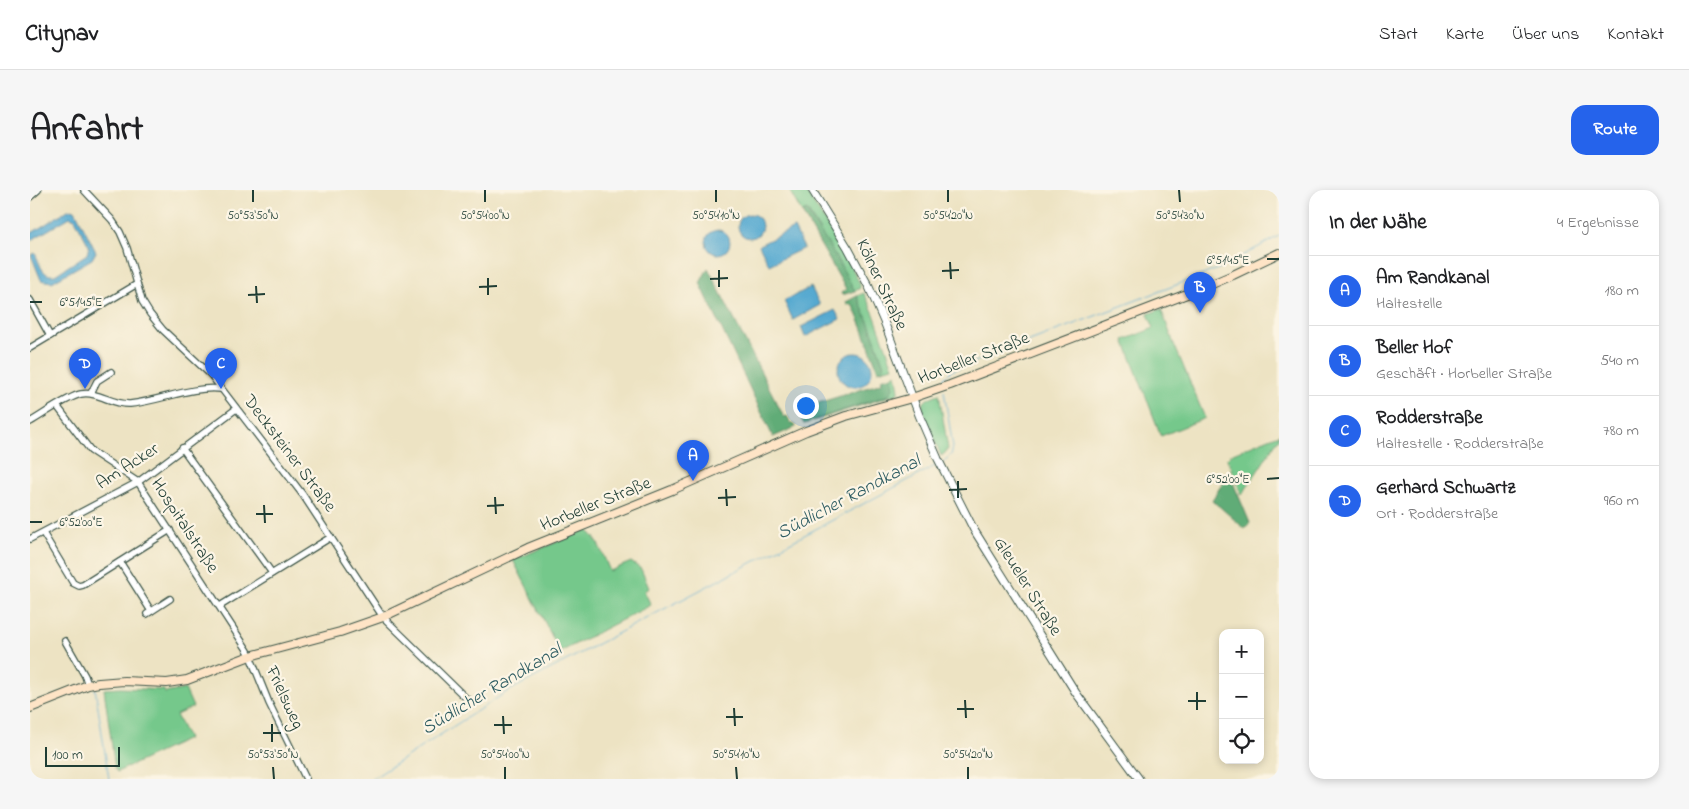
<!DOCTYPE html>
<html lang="de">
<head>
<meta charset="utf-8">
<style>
	:root { --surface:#fff; --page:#f6f6f6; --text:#202124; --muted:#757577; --line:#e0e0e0; --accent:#2563eb }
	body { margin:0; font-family:"Indie Flower",sans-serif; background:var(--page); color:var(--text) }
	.controls { position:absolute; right:15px; bottom:15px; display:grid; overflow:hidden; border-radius:10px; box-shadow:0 2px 8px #0003 }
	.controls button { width:45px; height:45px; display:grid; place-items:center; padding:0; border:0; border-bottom:1px solid var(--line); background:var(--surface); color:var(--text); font:25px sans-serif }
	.scale { position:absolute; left:15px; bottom:12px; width:75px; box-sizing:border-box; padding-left:5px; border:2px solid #1f3d34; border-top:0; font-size:14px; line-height:18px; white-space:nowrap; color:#1f3d34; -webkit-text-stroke:4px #fcf5e5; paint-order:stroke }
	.you { position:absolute; left:775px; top:215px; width:18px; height:18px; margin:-12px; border:4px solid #fff; border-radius:50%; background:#1a73e8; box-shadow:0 0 0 8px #1a73e833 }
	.badge { display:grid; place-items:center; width:32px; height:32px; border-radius:50%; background:var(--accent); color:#fff; font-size:16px; font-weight:700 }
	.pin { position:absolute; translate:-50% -41px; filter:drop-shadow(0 1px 2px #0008) }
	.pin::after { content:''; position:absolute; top:26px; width:18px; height:15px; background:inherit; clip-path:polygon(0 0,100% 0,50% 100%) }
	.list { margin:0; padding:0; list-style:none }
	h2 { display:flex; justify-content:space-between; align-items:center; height:65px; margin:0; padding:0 20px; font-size:21px }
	h2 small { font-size:16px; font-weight:400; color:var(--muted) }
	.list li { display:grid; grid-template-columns:32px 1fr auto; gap:15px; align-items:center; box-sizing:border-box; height:70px; padding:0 20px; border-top:1px solid var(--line) }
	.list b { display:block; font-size:19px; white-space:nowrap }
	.list p { margin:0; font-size:16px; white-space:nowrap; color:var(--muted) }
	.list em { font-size:16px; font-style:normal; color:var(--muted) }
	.icon { flex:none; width:28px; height:28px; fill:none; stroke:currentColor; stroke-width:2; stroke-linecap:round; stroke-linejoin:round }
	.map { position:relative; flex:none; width:1249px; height:589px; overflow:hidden; border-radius:15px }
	header { display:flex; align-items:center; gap:30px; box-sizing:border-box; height:70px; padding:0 25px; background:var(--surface); border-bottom:1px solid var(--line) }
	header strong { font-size:24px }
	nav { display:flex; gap:28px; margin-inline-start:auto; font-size:18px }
	.intro { display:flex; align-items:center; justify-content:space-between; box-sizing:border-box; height:120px; padding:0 30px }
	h1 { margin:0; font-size:35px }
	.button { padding:12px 22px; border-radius:15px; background:var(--accent); color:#fff; font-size:18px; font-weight:700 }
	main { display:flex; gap:30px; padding:0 30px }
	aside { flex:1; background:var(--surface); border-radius:15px; box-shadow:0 2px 8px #0003 }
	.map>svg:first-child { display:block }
	.green { fill:#75c88b; stroke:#4a8260 }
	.forest { fill:#60ac77; stroke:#407456 }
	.water { fill:#54a9d0; stroke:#3a7382 }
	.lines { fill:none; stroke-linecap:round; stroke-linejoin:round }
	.stream { stroke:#54a9d0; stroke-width:1 }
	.minor-casing { stroke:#3e5649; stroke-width:8 }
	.tertiary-casing { stroke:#3e5649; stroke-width:9 }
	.secondary-casing { stroke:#3e5649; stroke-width:10 }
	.minor { stroke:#fff; stroke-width:5.5 }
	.tertiary { stroke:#fff; stroke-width:7 }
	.secondary { stroke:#fee4c6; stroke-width:8 }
	.ticks { fill:none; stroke:#1f3d34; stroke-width:2 }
	.labels { text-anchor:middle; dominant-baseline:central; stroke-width:4.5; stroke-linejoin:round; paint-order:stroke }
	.street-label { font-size:18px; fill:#1f3d34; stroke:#fcf5e5 }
	.water-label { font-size:19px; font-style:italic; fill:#2f5d63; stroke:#fcf5e5 }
	.ticks-label { font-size:12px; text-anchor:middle; fill:#1f3d34; stroke:#fcf5e5; stroke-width:4.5; stroke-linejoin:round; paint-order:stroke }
</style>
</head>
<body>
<header>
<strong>Citynav</strong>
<nav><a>Start</a><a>Karte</a><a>Über uns</a><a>Kontakt</a></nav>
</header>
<div class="intro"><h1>Anfahrt</h1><a class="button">Route</a></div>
<main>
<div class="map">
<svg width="1249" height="589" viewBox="0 0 1249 589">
	<rect width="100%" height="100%" fill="#fcf5e5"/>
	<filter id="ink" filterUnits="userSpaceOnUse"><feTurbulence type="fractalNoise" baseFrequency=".02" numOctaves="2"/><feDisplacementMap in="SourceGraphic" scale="10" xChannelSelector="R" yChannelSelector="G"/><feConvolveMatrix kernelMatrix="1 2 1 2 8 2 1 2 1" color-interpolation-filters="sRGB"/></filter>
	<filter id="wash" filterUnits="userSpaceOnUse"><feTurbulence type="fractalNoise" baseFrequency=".0096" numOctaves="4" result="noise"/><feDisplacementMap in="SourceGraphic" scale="20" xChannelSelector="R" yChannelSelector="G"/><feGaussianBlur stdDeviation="1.12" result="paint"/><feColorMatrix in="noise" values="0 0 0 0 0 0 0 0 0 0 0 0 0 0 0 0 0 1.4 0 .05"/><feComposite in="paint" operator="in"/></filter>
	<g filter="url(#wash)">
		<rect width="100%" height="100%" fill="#ede3c3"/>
		<g class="green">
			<polygon points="759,0 775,0 812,58 830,94 830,98 825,101 784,31 777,20 772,23"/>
			<polygon points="834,103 844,124 863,177 855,179 840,136 827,106"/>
			<polygon points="1131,119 1144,154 1175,228 1131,246 1094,150 1124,138 1118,124"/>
			<polygon points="866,184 869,200 867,204 774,234 804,223 859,205 863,192 862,186"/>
			<path d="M 909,204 L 918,259 L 915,263 L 911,266 L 892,218 C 893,209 901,207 909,204 Z"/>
			<polygon points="1249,244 1249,248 1212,305 1197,268 1203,263"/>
			<path d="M 556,340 C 568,346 574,369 580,381 L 601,372 L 611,379 L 619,398 L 614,401 L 621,415 L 530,462 L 483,370 Z"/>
			<polygon points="90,498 134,500 135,503 155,499 163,517 146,525 158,549 87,582 85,578 74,499"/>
		</g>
		<g class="forest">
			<polygon points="776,20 800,57 825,101 812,105 811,103 816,99 772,23"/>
			<polygon points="678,78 754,227 757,226 761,233 764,233 766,237 743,247 670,93"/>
			<polygon points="827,106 840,136 855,179 848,181 832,137 822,114 817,115 816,112"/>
			<polygon points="862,186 863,198 859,205 804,223 774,234 771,229 776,226 772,218 852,193 851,189"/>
			<polygon points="1199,283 1220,333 1215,339 1182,310"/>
		</g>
		<g class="water">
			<path d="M 42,19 L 45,20 L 66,62 L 62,69 L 22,92 L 11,90 L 1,65 L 5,63 C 10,74 12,87 25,85 L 57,64 L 59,56 L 45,29 L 40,27 L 0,51 L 0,44 L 38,20 Z"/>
			<circle cx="720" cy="36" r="12"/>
			<polygon points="764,38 774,58 739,75 729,55"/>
			<circle cx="688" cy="52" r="12"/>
			<polygon points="781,97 790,115 763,130 754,111"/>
			<polygon points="805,120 810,129 775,147 771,137"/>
			<circle cx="825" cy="180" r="17"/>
		</g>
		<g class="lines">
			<g class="stream">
				<polyline points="914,194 914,188 921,181 1188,79 1249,46"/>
				<polyline points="913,272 921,265 923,257 914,201"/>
				<polyline points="65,498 79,589"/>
				<polyline points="342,589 475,503 907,275"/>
			</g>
		</g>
	</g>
	<g filter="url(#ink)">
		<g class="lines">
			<g class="minor-casing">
				<g id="minor">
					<polyline points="54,0 82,30 90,42 97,58 112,111 120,124 133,140 181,185 273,305 353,427 441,513"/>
					<polyline points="0,7 8,0"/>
					<polyline points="0,110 20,146"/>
					<polyline points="0,158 107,94"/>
					<polyline points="61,203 67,191 81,182"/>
					<polyline points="27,216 61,261 108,292 218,461 239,513 276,589"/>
					<path d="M 0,232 C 14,224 37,207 51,204 C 68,201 82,215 100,214 C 131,211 160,196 191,199"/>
					<polyline points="152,258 242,383"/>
					<polyline points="13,343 43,393 49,396 53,395 140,340"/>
					<polyline points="0,349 108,292 206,219"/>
					<polyline points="90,372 121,421"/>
					<polyline points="190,416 301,347"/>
					<polyline points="117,424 140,409"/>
					<polyline points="35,451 55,486 58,495"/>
				</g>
			</g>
			<g class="tertiary-casing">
				<polyline id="tertiary" points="782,0 818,58 839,97 855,134 889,225 908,269 944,340 1046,503 1109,589"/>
			</g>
			<g class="secondary-casing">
				<polyline id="secondary" points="0,518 58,495 69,493 94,491 137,493 157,490 220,466 310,442 353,427 498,358 642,300 776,241 816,226 882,208 920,195 1175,97 1203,85 1249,63"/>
			</g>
			<use href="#minor" class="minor"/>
			<use href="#tertiary" class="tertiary"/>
			<use href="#secondary" class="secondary"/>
		</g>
	</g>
	<path class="ticks" d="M 223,0 L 223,12M 455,0 L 455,12M 686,0 L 686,12M 918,0 L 918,12M 1149,0 L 1150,12M 1237,69 L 1249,69M 920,72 L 921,89M 689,80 L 689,97M 912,81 L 929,80M 458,88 L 458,105M 680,89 L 698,88M 226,96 L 227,113M 449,97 L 467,96M 218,105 L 235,104M 0,112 L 12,112M 1237,289 L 1249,288M 928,291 L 928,308M 696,299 L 697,316M 919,300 L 937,299M 465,307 L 466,324M 688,308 L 706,307M 234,315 L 235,333M 457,316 L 474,315M 226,324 L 243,324M 0,332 L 12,332M 1167,502 L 1167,520M 935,510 L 936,528M 1158,511 L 1176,511M 704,518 L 705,536M 927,519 L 944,519M 473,526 L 474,544M 696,527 L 713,527M 242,534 L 242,552M 464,535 L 482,535M 233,543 L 251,543M 243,577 L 244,589M 475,577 L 475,589M 706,577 L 707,589M 938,577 L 938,589"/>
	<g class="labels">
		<g class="street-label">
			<text transform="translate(851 95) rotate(65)">Kölner Straße</text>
			<text transform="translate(944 169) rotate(-21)">Horbeller Straße</text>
			<text transform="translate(259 264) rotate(53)">Decksteiner Straße</text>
			<text transform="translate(98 277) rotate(-33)">Am Acker</text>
			<text transform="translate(566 315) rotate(-22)">Horbeller Straße</text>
			<text transform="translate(154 336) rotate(57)">Hospitalstraße</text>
			<text transform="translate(997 397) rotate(58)">Gleueler Straße</text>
			<text transform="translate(254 508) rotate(65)">Frielsweg</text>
		</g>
		<g class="water-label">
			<text transform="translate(819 308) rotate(-28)">Südlicher Randkanal</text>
			<text transform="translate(462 500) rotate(-31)">Südlicher Randkanal</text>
		</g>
	</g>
	<g class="ticks-label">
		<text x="223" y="29">50°53'50"N</text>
		<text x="455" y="29">50°54'00"N</text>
		<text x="686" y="29">50°54'10"N</text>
		<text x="918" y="29">50°54'20"N</text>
		<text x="1150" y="29">50°54'30"N</text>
		<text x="1198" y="74">6°51'45"E</text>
		<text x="51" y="116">6°51'45"E</text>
		<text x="1198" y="293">6°52'00"E</text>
		<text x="51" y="336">6°52'00"E</text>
		<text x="243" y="568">50°53'50"N</text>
		<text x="475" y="568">50°54'00"N</text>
		<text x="706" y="568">50°54'10"N</text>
		<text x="938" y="568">50°54'20"N</text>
	</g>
</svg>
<div class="controls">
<button>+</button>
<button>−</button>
<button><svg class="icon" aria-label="locate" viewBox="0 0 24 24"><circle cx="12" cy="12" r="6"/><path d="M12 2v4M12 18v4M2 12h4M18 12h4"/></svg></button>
</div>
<div class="scale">100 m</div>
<div class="you"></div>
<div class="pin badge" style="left:663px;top:291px">A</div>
<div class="pin badge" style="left:1170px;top:123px">B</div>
<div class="pin badge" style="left:191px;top:199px">C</div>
<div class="pin badge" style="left:55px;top:199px">D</div>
</div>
<aside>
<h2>In der Nähe<small>4 Ergebnisse</small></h2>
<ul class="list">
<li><span class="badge">A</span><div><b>Am Randkanal</b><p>Haltestelle</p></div><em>180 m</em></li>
<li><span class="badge">B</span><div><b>Beller Hof</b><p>Geschäft · Horbeller Straße</p></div><em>540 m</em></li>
<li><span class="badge">C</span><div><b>Rodderstraße</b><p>Haltestelle · Rodderstraße</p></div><em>780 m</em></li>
<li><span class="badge">D</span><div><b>Gerhard Schwartz</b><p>Ort · Rodderstraße</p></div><em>960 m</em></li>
</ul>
</aside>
</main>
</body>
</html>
